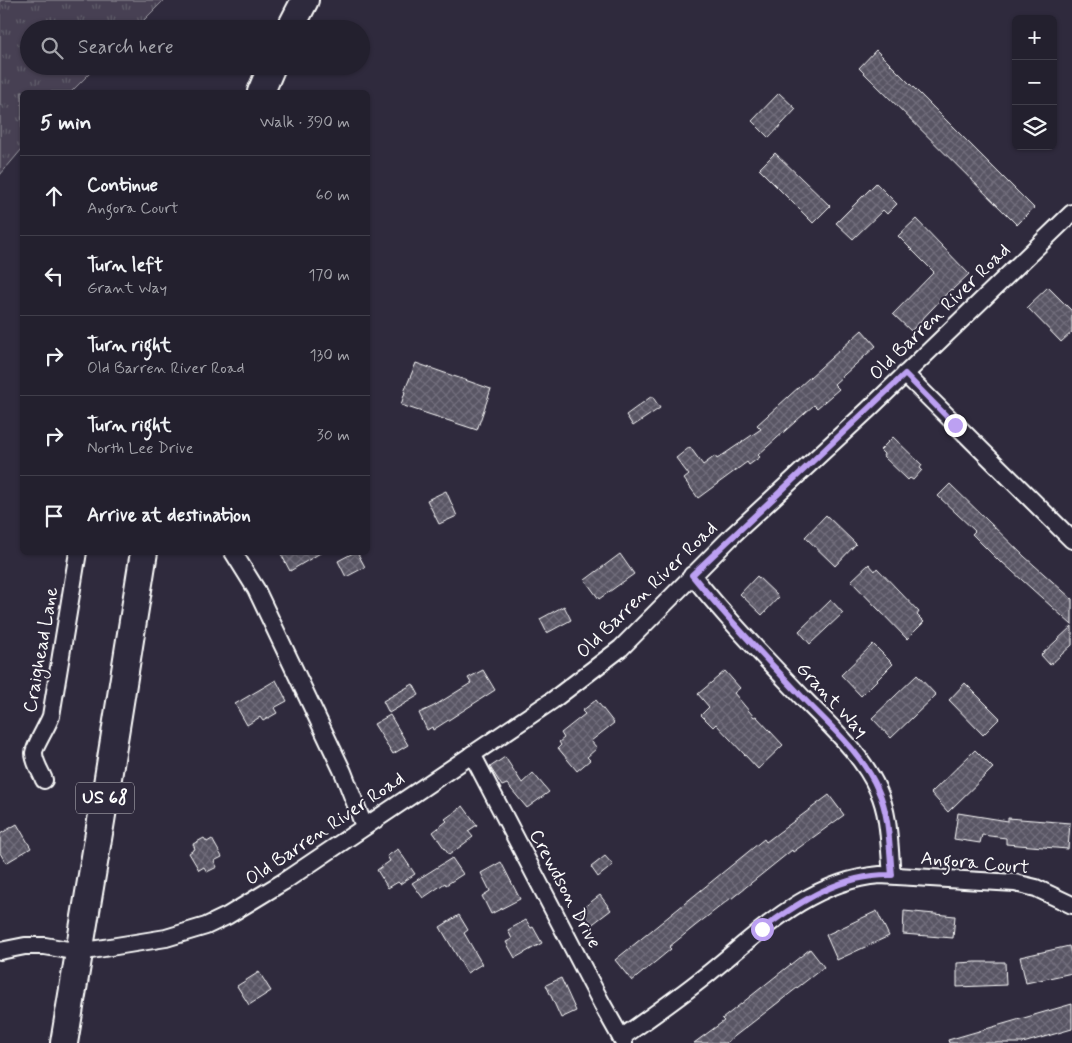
<!DOCTYPE html>
<html lang="en">
<head>
<meta charset="utf-8">
<style>
	:root { --surface:#23202e; --page:#2f2d3a; --text:#f1f3f6; --muted:#a3a3aa; --line:#403e4a }
	body { margin:0; font-family:Mynerve,sans-serif; background:var(--page); color:var(--text) }
	.controls { position:absolute; right:15px; top:15px; display:grid; overflow:hidden; border-radius:8px; box-shadow:0 1px 4px #0004 }
	.controls button { width:45px; height:45px; display:grid; place-items:center; padding:0; border:0; border-bottom:1px solid var(--line); background:var(--surface); color:var(--text); font:25px sans-serif }
	.stop { position:absolute; width:15px; height:15px; margin:-11px; border:4px solid #bca0f2; border-radius:50%; background:#fff }
	.stop.end { background:#bca0f2; border-color:#fff; box-shadow:0 1px 5px #0008 }
	.list { margin:0; padding:0; list-style:none }
	h2 { display:flex; justify-content:space-between; align-items:center; height:65px; margin:0; padding:0 20px; font-size:21px }
	h2 small { font-size:16px; font-weight:400; color:var(--muted) }
	.list li { display:grid; grid-template-columns:32px 1fr auto; gap:15px; align-items:center; box-sizing:border-box; height:80px; padding:0 20px; border-top:1px solid var(--line) }
	.list b { display:block; font-size:19px; white-space:nowrap }
	.list p { margin:0; font-size:16px; white-space:nowrap; color:var(--muted) }
	.list em { font-size:16px; font-style:normal; color:var(--muted) }
	.icon { flex:none; width:28px; height:28px; fill:none; stroke:currentColor; stroke-width:2; stroke-linecap:round; stroke-linejoin:round }
	.map { position:relative; flex:none; width:1072px; height:1043px; overflow:hidden }
	.search { position:absolute; background:var(--surface); box-shadow:0 1px 4px #0004; left:20px; top:20px; width:350px; height:55px; display:flex; align-items:center; gap:12px; box-sizing:border-box; padding:0 18px; border-radius:28px; color:var(--muted); font-size:19px }
	.panel { position:absolute; background:var(--surface); box-shadow:0 1px 4px #0004; left:20px; top:90px; width:350px; height:465px; border-radius:8px }
	.map>svg:first-child { display:block }
	.park { fill:url(#park-tufts); stroke:#a2a0a8 }
	.building { fill:url(#building-cross-hatch); stroke:#fff }
	.lines { fill:none; stroke-linecap:round; stroke-linejoin:round }
	.minor-casing { stroke:#fff; stroke-width:20 }
	.primary-casing { stroke:#fff; stroke-width:30 }
	.minor { stroke:#2f2a3d; stroke-width:16 }
	.primary { stroke:#2f2a3d; stroke-width:26 }
	.route { stroke:#bca0f2; stroke-width:6 }
	.labels { text-anchor:middle; dominant-baseline:central; stroke-width:4; stroke-linejoin:round; paint-order:stroke }
	.shield { fill:#2f2a3d; stroke:#c1bfc5; stroke-width:1 }
	.shield-label { font-size:18px; font-weight:bold; fill:#fff }
	.street-label { font-size:19px; fill:#fff; stroke:#2f2a3d }
</style>
</head>
<body>
<div class="map">
<svg width="1072" height="1043" viewBox="0 0 1072 1043">
	<defs>
		<pattern id="park-tufts" width="24" height="20" patternUnits="userSpaceOnUse" patternTransform="scale(1.25)"><rect width="24" height="20" fill="#464152"/><path d="M3 7l-1-3M5 7V3M7 7l1-3M15 17l-1-3M17 17v-4M19 17l1-3" fill="none" stroke="#625e6c"/></pattern>
		<pattern id="building-cross-hatch" width="8" height="8" patternUnits="userSpaceOnUse" patternTransform="scale(1.25)"><rect width="8" height="8" fill="#595564"/><path d="M0 0l8 8M0 8l8-8" fill="none" stroke="#726e7b"/></pattern>
	</defs>
	<rect width="100%" height="100%" fill="#2f2a3d"/>
	<filter id="ink" filterUnits="userSpaceOnUse"><feTurbulence type="fractalNoise" baseFrequency=".02" numOctaves="2"/><feDisplacementMap in="SourceGraphic" scale="10" xChannelSelector="R" yChannelSelector="G"/><feConvolveMatrix kernelMatrix="1 2 1 2 8 2 1 2 1" color-interpolation-filters="sRGB"/></filter>
	<g filter="url(#ink)">
		<polygon class="park" points="0,0 164,0 135,29 29,29 29,66 97,66 71,92 22,92 22,149 0,175"/>
		<g class="building">
			<polygon points="876,50 1034,208 1017,225 859,68"/>
			<polygon points="779,93 796,109 769,138 752,121"/>
			<polygon points="775,153 830,206 813,223 759,169"/>
			<polygon points="876,183 897,204 887,214 883,210 853,239 836,223"/>
			<polygon points="916,219 969,274 952,290 951,289 911,331 893,314 934,272 898,236"/>
			<polygon points="1048,287 1072,311 1072,332 1061,342 1027,307"/>
			<polygon points="862,330 876,346 834,384 839,389 817,408 814,405 758,455 760,457 749,465 747,462 698,498 684,479 689,475 676,458 690,447 703,465 715,456 717,459 761,429 757,425"/>
			<polygon points="416,363 491,389 477,430 401,405 405,392 404,392"/>
			<polygon points="652,396 660,408 633,426 626,415"/>
			<polygon points="893,437 922,465 920,468 922,470 913,480 910,478 908,480 883,456 884,454 880,450"/>
			<polygon points="950,484 1025,557 1072,599 1072,625 1002,562 1001,563 972,534 975,531 938,496"/>
			<polygon points="446,491 457,516 439,524 427,500"/>
			<polygon points="826,515 856,544 835,566 805,537"/>
			<polygon points="280,552 322,552 290,571"/>
			<polygon points="355,552 357,552 365,567 346,577 338,561"/>
			<polygon points="620,554 634,574 599,599 585,580"/>
			<polygon points="869,564 875,571 877,568 919,612 917,615 924,622 907,639 851,581"/>
			<polygon points="757,576 779,597 762,615 740,594"/>
			<polygon points="831,600 843,613 810,644 799,631"/>
			<polygon points="564,606 571,620 547,633 540,619"/>
			<polygon points="1072,626 1072,645 1050,665 1041,655"/>
			<polygon points="873,644 893,664 861,696 841,675"/>
			<polygon points="483,670 495,690 433,730 432,727 427,730 419,713 434,706 471,683 468,678"/>
			<polygon points="725,671 740,688 734,693 754,717 756,716 783,745 758,769 716,724 713,727 701,715 709,707 698,694"/>
			<polygon points="917,675 936,695 891,738 872,718"/>
			<polygon points="276,680 287,701 274,708 277,713 263,721 260,717 247,725 235,704"/>
			<polygon points="965,683 1000,718 983,735 949,700"/>
			<polygon points="413,684 419,695 389,713 383,701"/>
			<polygon points="596,700 614,723 591,741 597,748 587,757 590,760 577,771 558,748 561,745 559,742 564,738 561,733 585,714 582,711"/>
			<polygon points="390,715 408,745 393,754 374,724"/>
			<polygon points="975,750 993,768 948,812 931,793"/>
			<polygon points="505,757 522,783 533,773 549,792 527,808 507,784 502,786 490,767"/>
			<polygon points="829,795 844,815 793,852 792,850 731,899 731,898 695,926 669,947 671,949 632,981 615,960 764,839 766,842"/>
			<polygon points="463,806 477,825 468,831 473,837 449,855 433,832 447,821 445,819"/>
			<polygon points="958,813 1008,821 1008,818 1070,823 1068,849 1006,844 1006,838 982,835 980,843 954,839"/>
			<polygon points="17,824 31,848 6,863 0,853 0,834"/>
			<polygon points="204,838 207,842 212,839 222,857 214,861 217,867 207,872 204,867 199,870 189,853 195,849 193,844"/>
			<polygon points="398,849 415,874 400,884 398,882 388,888 377,870 390,861 387,856"/>
			<polygon points="605,856 613,865 598,877 591,867"/>
			<polygon points="452,858 463,874 446,885 445,883 423,898 412,883"/>
			<polygon points="501,862 520,899 491,914 482,896 490,891 481,873"/>
			<polygon points="600,895 611,910 590,926 579,911"/>
			<polygon points="877,911 889,936 837,960 826,935"/>
			<polygon points="904,911 955,916 953,938 903,934"/>
			<polygon points="459,915 468,930 464,933 482,964 467,973 440,927"/>
			<polygon points="526,920 531,928 533,927 542,943 515,958 506,942 512,939 508,930"/>
			<polygon points="1069,946 1072,958 1072,973 1026,983 1020,957"/>
			<polygon points="810,949 824,967 726,1043 694,1043 724,1021 722,1019"/>
			<polygon points="975,962 1005,962 1006,985 957,987 957,963"/>
			<polygon points="259,972 271,991 249,1005 237,986"/>
			<polygon points="561,978 576,1011 561,1018 546,985"/>
			<polygon points="1072,1004 1072,1029 1023,1043 949,1043 948,1040"/>
		</g>
		<g class="lines">
			<g class="minor-casing">
				<g id="minor">
					<polyline points="905,374 1072,540"/>
					<polyline points="233,552 256,589 343,772 364,826"/>
					<path d="M 692,575 C 727,619 766,659 804,699 C 830,726 863,755 878,790 C 890,816 889,847 892,875"/>
					<polyline points="472,754 602,1004 624,1043"/>
					<path d="M 44,780 C 41,772 34,762 34,753 C 34,747 48,725 51,716 L 78,552"/>
					<polyline points="0,951 25,946 45,946 79,952 166,938 206,926 227,916 283,882 553,700 621,648 734,534 868,410 1072,213"/>
					<path d="M 621,1038 C 649,1018 678,998 704,977 C 758,934 808,881 880,875 L 1015,883 L 1036,888 L 1072,905"/>
				</g>
			</g>
			<g class="primary-casing">
				<g id="primary">
					<polyline points="290,29 305,0"/>
					<polyline points="261,92 272,66"/>
					<polyline points="64,1043 103,809 144,552"/>
				</g>
			</g>
			<use href="#minor" class="minor"/>
			<use href="#primary" class="primary"/>
		</g>
	</g>
	<g class="lines" filter="url(#ink)">
		<path class="route" d="M 762,929 C 802,900 842,874 892,875 C 889,847 890,816 878,790 C 863,754 830,726 804,699 C 766,659 727,618 692,575 L 905,374 L 955,425"/>
	</g>
	<g class="labels">
		<rect class="shield" x="76" y="782.5" width="58" height="31" rx="4"/>
		<g class="shield-label">
			<text x="105" y="798">US 68</text>
		</g>
		<g class="street-label">
			<text transform="translate(940 312) rotate(-44)">Old Barren River Road</text>
			<text transform="translate(647 590) rotate(-44)">Old Barren River Road</text>
			<text transform="translate(41 650) rotate(-80)">Craighead Lane</text>
			<text transform="translate(832 700) rotate(47)">Grant Way</text>
			<text transform="translate(325 829) rotate(-34)">Old Barren River Road</text>
			<text transform="translate(975 863) rotate(5)">Angora Court</text>
			<text transform="translate(565 889) rotate(62)">Crewdson Drive</text>
		</g>
	</g>
</svg>
<div class="controls">
<button>+</button>
<button>−</button>
<button><svg class="icon" aria-label="layers" viewBox="0 0 24 24"><path d="M12 4l9 5-9 5-9-5zM3 14l9 5 9-5"/></svg></button>
</div>
<div class="stop" style="left:762px;top:929px"></div>
<div class="stop end" style="left:955px;top:425px"></div>
<div class="search"><svg class="icon" aria-label="search" viewBox="0 0 24 24"><circle cx="10" cy="10" r="6"/><path d="M15 15l6 6"/></svg>Search here</div>
<section class="panel">
<h2>5 min<small>Walk · 390 m</small></h2>
<ul class="list">
<li><svg class="icon" aria-label="ahead" viewBox="0 0 24 24"><path d="M12 20V5M6 11l6-6 6 6"/></svg><div><b>Continue</b><p>Angora Court</p></div><em>60 m</em></li>
<li><svg class="icon" aria-label="left" viewBox="0 0 24 24"><path d="M17 20v-9H6M10 6l-5 5 5 5"/></svg><div><b>Turn left</b><p>Grant Way</p></div><em>170 m</em></li>
<li><svg class="icon" aria-label="right" viewBox="0 0 24 24"><path d="M7 20v-9h11M14 6l5 5-5 5"/></svg><div><b>Turn right</b><p>Old Barren River Road</p></div><em>130 m</em></li>
<li><svg class="icon" aria-label="right" viewBox="0 0 24 24"><path d="M7 20v-9h11M14 6l5 5-5 5"/></svg><div><b>Turn right</b><p>North Lee Drive</p></div><em>30 m</em></li>
<li><svg class="icon" aria-label="arrive" viewBox="0 0 24 24"><path d="M6 21V4h12l-3 4 3 4H6"/></svg><div><b>Arrive at destination</b></div></li>
</ul>
</section>
</div>
</body>
</html>
